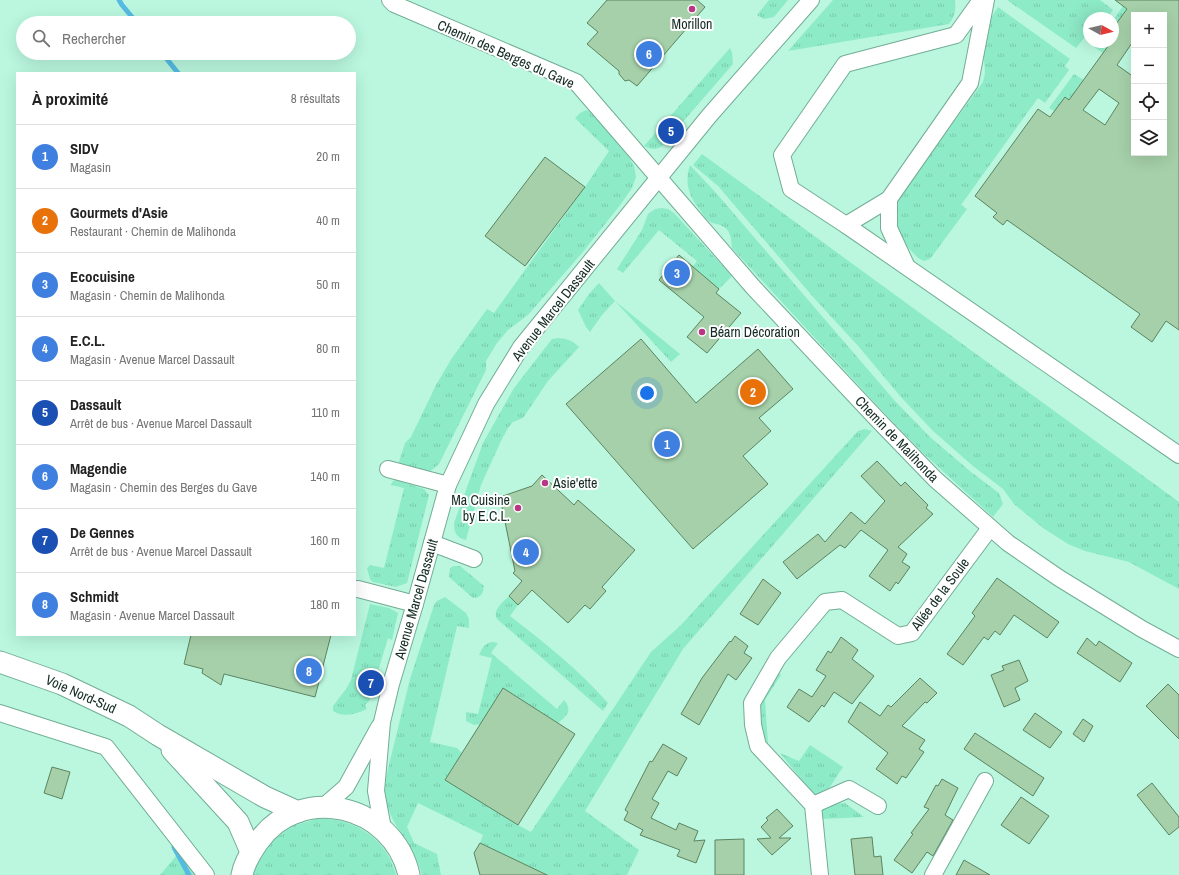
<!DOCTYPE html>
<html lang="fr">
<head>
<meta charset="utf-8">
<style>
	:root { --surface:#fff; --page:#f2f2f2; --text:#222; --muted:#767676; --line:#e0e0e0; --accent:#d93025 }
	body { margin:0; font-family:"Archivo Narrow",sans-serif; background:var(--page); color:var(--text) }
	.controls { position:absolute; right:12px; top:12px; display:grid; overflow:hidden; border-radius:0px; box-shadow:0 4px 16px #0002 }
	.controls button { width:36px; height:36px; display:grid; place-items:center; padding:0; border:0; border-bottom:1px solid var(--line); background:var(--surface); color:var(--text); font:20px sans-serif }
	.compass { position:absolute; left:1083px; top:12px; width:36px; height:36px; border-radius:50%; background:var(--surface); box-shadow:0 4px 16px #0002; rotate:98deg }
	.you { position:absolute; left:647px; top:393px; width:14px; height:14px; margin:-10px; border:3px solid #fff; border-radius:50%; background:#1a73e8; box-shadow:0 0 0 6px #1a73e833 }
	.badge { display:grid; place-items:center; width:26px; height:26px; border-radius:50%; background:var(--accent); color:#fff; font-size:13px; font-weight:700 }
	.pin { position:absolute; translate:-50% -50%; border:2px solid #fff; box-shadow:0 1px 4px #0006 }
	.list { margin:0; padding:0; list-style:none }
	h2 { display:flex; justify-content:space-between; align-items:center; height:52px; margin:0; padding:0 16px; font-size:17px }
	h2 small { font-size:13px; font-weight:400; color:var(--muted) }
	.list li { display:grid; grid-template-columns:26px 1fr auto; gap:12px; align-items:center; box-sizing:border-box; height:64px; padding:0 16px; border-top:1px solid var(--line) }
	.list b { display:block; font-size:15px; white-space:nowrap }
	.list p { margin:0; font-size:13px; white-space:nowrap; color:var(--muted) }
	.list em { font-size:13px; font-style:normal; color:var(--muted) }
	.icon { flex:none; width:22px; height:22px; fill:none; stroke:currentColor; stroke-width:2; stroke-linecap:round; stroke-linejoin:round }
	.map { position:relative; flex:none; width:1179px; height:875px; overflow:hidden }
	.search { position:absolute; background:var(--surface); box-shadow:0 4px 16px #0002; left:16px; top:16px; width:340px; height:44px; display:flex; align-items:center; gap:10px; box-sizing:border-box; padding:0 14px; border-radius:22px; color:var(--muted); font-size:15px }
	.panel { position:absolute; background:var(--surface); box-shadow:0 4px 16px #0002; left:16px; top:72px; width:340px; height:564px; border-radius:0px }
	.map>svg:first-child { display:block }
	.grass { fill:url(#grass-tufts) }
	.lines { fill:none; stroke-linecap:round; stroke-linejoin:round }
	.stream { stroke:#56bbe3; stroke-width:5 }
	.building { fill:#a5d0a9; stroke:#5c8460; fill-rule:evenodd }
	.minor-casing { stroke:#72ad96; stroke-width:18 }
	.major-casing { stroke:#72ad96; stroke-width:23 }
	.minor { stroke:#fff; stroke-width:16 }
	.major { stroke:#fff; stroke-width:21 }
	.poi-dot { fill:#b73784; stroke:#fff; stroke-width:1.5 }
	.labels { text-anchor:middle; dominant-baseline:central; stroke-width:4; stroke-linejoin:round; paint-order:stroke }
	.poi-label { font-size:14px; fill:#122a21; stroke:#fff; text-anchor:start }
	.street-label { font-size:14px; fill:#122a21; stroke:#fff }
</style>
</head>
<body>
<div class="map">
<svg width="1179" height="875" viewBox="0 0 1179 875">
	<defs>
		<pattern id="grass-tufts" width="24" height="20" patternUnits="userSpaceOnUse"><rect width="24" height="20" fill="#8eebc7"/><path d="M3 7l-1-3M5 7V3M7 7l1-3M15 17l-1-3M17 17v-4M19 17l1-3" fill="none" stroke="#79caab"/></pattern>
	</defs>
	<rect width="100%" height="100%" fill="#baf7de"/>
	<g class="grass">
		<polygon points="769,0 788,0 774,17 764,19 757,15"/>
		<path d="M 833,0 L 955,0 C 956,10 955,16 949,24 L 788,51 Z"/>
		<polygon points="1007,0 1100,0 1113,10 1107,18 1089,18 1089,39 1085,37 1076,48"/>
		<polygon points="1123,6 1127,9 1113,28 1113,20"/>
		<polygon points="998,7 1070,59 1065,66 1069,70 1045,103 1038,98 961,205 967,209 930,259 924,261 918,258 898,237 894,216 896,207 899,198 983,82 985,73 982,32"/>
		<polygon points="1122,36 1110,52 1105,49 1103,53 1094,47 1097,42 1113,42"/>
		<path d="M 730,48 L 732,52 L 733,64 L 662,146 C 655,151 651,149 644,146 Z"/>
		<polygon points="1074,74 1084,80 1080,85 1085,88 1054,111 1049,108"/>
		<polygon points="586,110 592,112 629,157 634,166 636,177 632,188 621,204 582,253 528,315 508,330 497,343 486,361 486,370 439,464 432,470 427,472 398,465 405,443 411,437 436,385 452,358 487,309 494,313 585,187 609,151 575,118 580,113"/>
		<polygon points="702,154 1179,502 1179,589 1129,562 1085,551 1068,544 1043,528 1014,504 1003,489 973,466 933,431 900,396 859,347 814,298 718,186 693,165"/>
		<path d="M 690,165 L 717,194 L 895,401 L 930,437 L 971,472 L 999,493 L 1003,504 L 993,517 L 922,452 L 886,415 L 732,248 C 731,237 731,228 717,224 C 715,224 711,223 709,221 C 706,219 703,215 701,211 C 689,197 684,183 690,165 Z"/>
		<polygon points="662,208 668,209 674,213 732,276 719,289 692,267 697,261 659,230 623,273 617,269 642,230 648,214 655,209"/>
		<polygon points="599,283 615,301 680,354 671,362 615,301 602,315 590,332 586,327 578,310 589,294"/>
		<path d="M 558,338 C 567,339 572,340 579,347 L 548,381 L 523,418 L 513,422 L 508,428 L 501,441 L 481,485 L 466,540 C 456,538 454,532 454,523 L 483,443 L 514,388 L 552,339 Z"/>
		<path d="M 865,429 L 872,431 L 683,649 L 585,811 L 639,850 L 627,875 L 547,875 L 480,843 L 483,835 L 418,803 L 407,827 L 414,843 L 437,854 L 441,875 L 422,875 C 414,846 388,823 384,793 C 384,788 385,782 386,777 L 410,679 L 434,605 L 437,601 L 445,597 L 466,613 L 469,619 L 469,628 L 457,626 L 430,742 L 457,748 L 462,753 L 446,780 L 518,825 L 531,832 L 651,652 L 681,625 L 858,431 Z"/>
		<polygon points="396,480 424,489 429,495 407,583 396,587 373,582 370,579 367,568 370,565 384,568 404,488 391,485 393,481"/>
		<path d="M 454,566 L 460,566 L 484,586 C 483,594 481,598 473,598 L 449,577 L 450,568 Z"/>
		<path d="M 509,596 L 518,605 L 510,616 C 545,643 579,670 608,703 L 603,711 L 497,619 C 492,610 503,602 509,596 Z"/>
		<path d="M 370,604 L 389,608 L 398,613 L 392,640 L 388,638 L 377,675 L 372,675 L 369,689 L 372,690 C 372,697 370,701 365,705 L 367,709 C 356,714 344,718 333,711 L 333,706 L 346,689 L 351,680 Z"/>
		<path d="M 492,642 L 498,643 L 491,653 L 557,709 L 564,700 C 573,710 567,716 558,723 L 503,688 L 481,724 L 474,725 L 466,721 L 466,712 L 478,714 L 492,658 L 479,655 C 482,648 485,643 492,642 Z"/>
		<polygon points="776,671 781,675 765,700 768,744 762,735 758,706"/>
		<polygon points="810,745 843,767 828,790 821,796 813,794 780,753 799,761"/>
		<polygon points="845,803 864,817 823,819 822,805"/>
		<path d="M 316,819 C 324,819 334,819 341,821 C 368,828 390,848 396,875 L 253,875 L 258,859 L 273,840 L 293,826 Z"/>
		<polygon points="177,845 199,875 160,875 176,856 172,849"/>
	</g>
	<g class="lines">
		<g class="stream">
			<polyline points="119,0 122,5 137,23"/>
			<polyline points="162,53 178,73"/>
			<polyline points="174,847 189,875"/>
		</g>
	</g>
	<g class="building">
		<polygon points="607,0 697,0 705,7 637,86 629,80 625,81 619,74 619,71 587,44 598,32 587,23"/>
		<path d="M 1115,0 L 1179,0 L 1179,330 L 1166,321 L 1152,342 L 1131,327 L 1140,314 L 1007,220 L 1003,225 L 993,217 L 997,213 L 975,196 L 1038,109 L 1050,117 L 1065,97 L 1069,100 L 1111,42 L 1113,42 L 1113,28 L 1127,9 ZM 1134,15 L 1164,15 L 1164,153 L 1134,153 L 1134,77 L 1117,65 L 1134,40 ZM 1099,89 L 1119,103 L 1105,125 L 1083,110 Z"/>
		<polygon points="545,157 585,187 525,266 485,236"/>
		<polygon points="679,255 719,289 716,293 741,313 707,353 687,337 704,317 659,280"/>
		<polygon points="641,339 696,403 758,349 793,389 759,418 771,431 743,456 768,484 693,549 566,404"/>
		<polygon points="877,461 901,486 905,482 928,505 926,508 933,514 898,547 907,554 902,562 910,567 898,584 896,582 890,591 869,576 888,550 861,530 845,548 840,545 797,579 783,562 818,534 825,542 851,512 865,524 885,501 861,476"/>
		<polygon points="542,475 574,505 578,500 635,550 602,587 606,591 590,609 585,605 568,623 532,590 518,605 509,596 522,581 513,573 515,571 500,497 532,486"/>
		<polygon points="997,578 1059,622 1047,638 1014,615 1000,635 995,631 988,640 984,637 963,665 947,654 975,616 972,613"/>
		<polygon points="763,579 781,593 758,625 740,614"/>
		<polygon points="191,635 331,635 315,697 224,674 221,685 202,673 203,669 184,664"/>
		<polygon points="735,636 748,646 744,653 752,658 736,680 728,674 699,725 681,714 702,678 730,641 731,642"/>
		<polygon points="841,637 858,650 852,659 874,676 852,704 834,692 824,707 822,705 809,722 787,707 799,689 812,697 826,676 816,670 828,651 831,653"/>
		<polygon points="1087,638 1096,646 1099,641 1132,663 1120,682 1077,653"/>
		<polygon points="1019,660 1028,681 1015,688 1020,700 1004,707 991,675 1004,670 1002,666"/>
		<polygon points="920,678 937,693 927,703 925,702 902,726 925,740 919,749 924,752 906,778 902,776 897,784 876,769 888,753 848,722 860,702 880,716 888,705 891,707"/>
		<polygon points="1168,684 1179,695 1179,739 1146,706"/>
		<polygon points="503,688 575,734 518,825 445,780"/>
		<polygon points="1035,713 1062,732 1050,748 1023,730"/>
		<polygon points="1083,719 1093,726 1084,742 1073,734"/>
		<polygon points="975,733 1044,778 1033,796 964,749"/>
		<polygon points="663,744 687,758 677,776 668,771 652,799 659,803 651,818 676,830 679,823 698,831 694,841 705,840 696,863 677,856 680,850 640,835 643,830 624,820 628,812 625,810 650,761 652,762"/>
		<polygon points="52,767 70,772 62,799 44,793"/>
		<polygon points="942,779 958,788 945,815 953,820 933,856 927,852 912,873 894,860 913,834 911,833 929,809 924,807 936,785 938,786"/>
		<polygon points="1152,783 1179,817 1179,827 1169,835 1137,795"/>
		<polygon points="1021,797 1049,816 1029,844 1001,825"/>
		<polygon points="777,809 793,826 779,838 791,838 772,855 757,839 771,838 761,827 768,820 766,818"/>
		<polygon points="872,837 874,857 881,856 883,875 855,875 851,839"/>
		<polygon points="744,839 744,875 715,875 715,840"/>
		<polygon points="480,843 547,875 480,875 474,853"/>
		<polygon points="964,860 990,875 956,875"/>
	</g>
	<g class="lines">
		<g class="minor-casing">
			<g id="minor">
				<polyline points="390,0 394,4 576,82 753,287 877,419 935,479 1008,543 1059,578 1142,629 1179,649"/>
				<polyline points="981,0 956,35 845,64 782,155 791,189 846,225 889,199 970,83 986,0"/>
				<polyline points="889,199 889,228 906,265"/>
				<polyline points="846,225 1179,455"/>
				<polyline points="388,469 448,485"/>
				<polyline points="432,543 474,559"/>
				<polyline points="358,589 415,604"/>
				<polyline points="0,713 106,747 206,875"/>
				<polyline points="813,805 849,789 878,806"/>
				<polyline points="323,807 346,787 379,727"/>
				<polyline points="383,829 376,791 382,722 391,684 415,604 448,485 486,404 521,347 709,116 811,0"/>
				<polyline points="820,875 813,805 758,746 753,725 752,703 778,658 825,602 842,600 898,636 912,633 990,528"/>
				<polyline points="933,875 985,781"/>
			</g>
		</g>
		<g class="major-casing">
			<g id="major">
				<polyline points="0,662 62,684 129,716 158,735 265,797 298,812"/>
				<polyline points="172,750 238,822 251,852"/>
				<path d="M 242,875 C 244,863 251,852 258,842 C 300,782 393,804 409,875"/>
			</g>
		</g>
		<use href="#minor" class="minor"/>
		<use href="#major" class="major"/>
	</g>
	<g class="poi-dot">
		<circle cx="692" cy="9" r="4"/>
		<circle cx="702" cy="332" r="4"/>
		<circle cx="545" cy="483" r="4"/>
		<circle cx="518" cy="508" r="4"/>
	</g>
	<g class="labels">
		<g class="poi-label">
			<text x="692" y="24" text-anchor="middle">Morillon</text>
			<text x="710" y="332">Béarn Décoration</text>
			<text x="553" y="483">Asie'ette</text>
			<text x="510" y="500" text-anchor="end">Ma Cuisine<tspan x="510" dy="16">by E.C.L.</tspan></text>
		</g>
		<g class="street-label">
			<text transform="translate(506 54) rotate(24)">Chemin des Berges du Gave</text>
			<text transform="translate(553 310) rotate(-52)">Avenue Marcel Dassault</text>
			<text transform="translate(897 439) rotate(46)">Chemin de Malihonda</text>
			<text transform="translate(940 594) rotate(-53)">Allée de la Soule</text>
			<text transform="translate(416 599) rotate(-74)">Avenue Marcel Dassault</text>
			<text transform="translate(81 694) rotate(24)">Voie Nord-Sud</text>
		</g>
	</g>
</svg>
<div class="controls">
<button>+</button>
<button>−</button>
<button><svg class="icon" aria-label="locate" viewBox="0 0 24 24"><circle cx="12" cy="12" r="6"/><path d="M12 2v4M12 18v4M2 12h4M18 12h4"/></svg></button>
<button><svg class="icon" aria-label="layers" viewBox="0 0 24 24"><path d="M12 4l9 5-9 5-9-5zM3 14l9 5 9-5"/></svg></button>
</div>
<svg class="compass" viewBox="-18 -18 36 36"><path d="M0-13l5 13h-10z" fill="#e53935"/><path d="M0 13l5-13h-10z" fill="#767676"/></svg>
<div class="you"></div>
<div class="pin badge" style="left:667px;top:444px;background:#3f7fe0">1</div>
<div class="pin badge" style="left:753px;top:392px;background:#e8710a">2</div>
<div class="pin badge" style="left:677px;top:273px;background:#3f7fe0">3</div>
<div class="pin badge" style="left:526px;top:552px;background:#3f7fe0">4</div>
<div class="pin badge" style="left:671px;top:131px;background:#1a4fb4">5</div>
<div class="pin badge" style="left:649px;top:54px;background:#3f7fe0">6</div>
<div class="pin badge" style="left:371px;top:683px;background:#1a4fb4">7</div>
<div class="pin badge" style="left:309px;top:671px;background:#3f7fe0">8</div>
<div class="search"><svg class="icon" aria-label="search" viewBox="0 0 24 24"><circle cx="10" cy="10" r="6"/><path d="M15 15l6 6"/></svg>Rechercher</div>
<section class="panel">
<h2>À proximité<small>8 résultats</small></h2>
<ul class="list">
<li><span class="badge" style="background:#3f7fe0">1</span><div><b>SIDV</b><p>Magasin</p></div><em>20 m</em></li>
<li><span class="badge" style="background:#e8710a">2</span><div><b>Gourmets d'Asie</b><p>Restaurant · Chemin de Malihonda</p></div><em>40 m</em></li>
<li><span class="badge" style="background:#3f7fe0">3</span><div><b>Ecocuisine</b><p>Magasin · Chemin de Malihonda</p></div><em>50 m</em></li>
<li><span class="badge" style="background:#3f7fe0">4</span><div><b>E.C.L.</b><p>Magasin · Avenue Marcel Dassault</p></div><em>80 m</em></li>
<li><span class="badge" style="background:#1a4fb4">5</span><div><b>Dassault</b><p>Arrêt de bus · Avenue Marcel Dassault</p></div><em>110 m</em></li>
<li><span class="badge" style="background:#3f7fe0">6</span><div><b>Magendie</b><p>Magasin · Chemin des Berges du Gave</p></div><em>140 m</em></li>
<li><span class="badge" style="background:#1a4fb4">7</span><div><b>De Gennes</b><p>Arrêt de bus · Avenue Marcel Dassault</p></div><em>160 m</em></li>
<li><span class="badge" style="background:#3f7fe0">8</span><div><b>Schmidt</b><p>Magasin · Avenue Marcel Dassault</p></div><em>180 m</em></li>
</ul>
</section>
</div>
</body>
</html>
